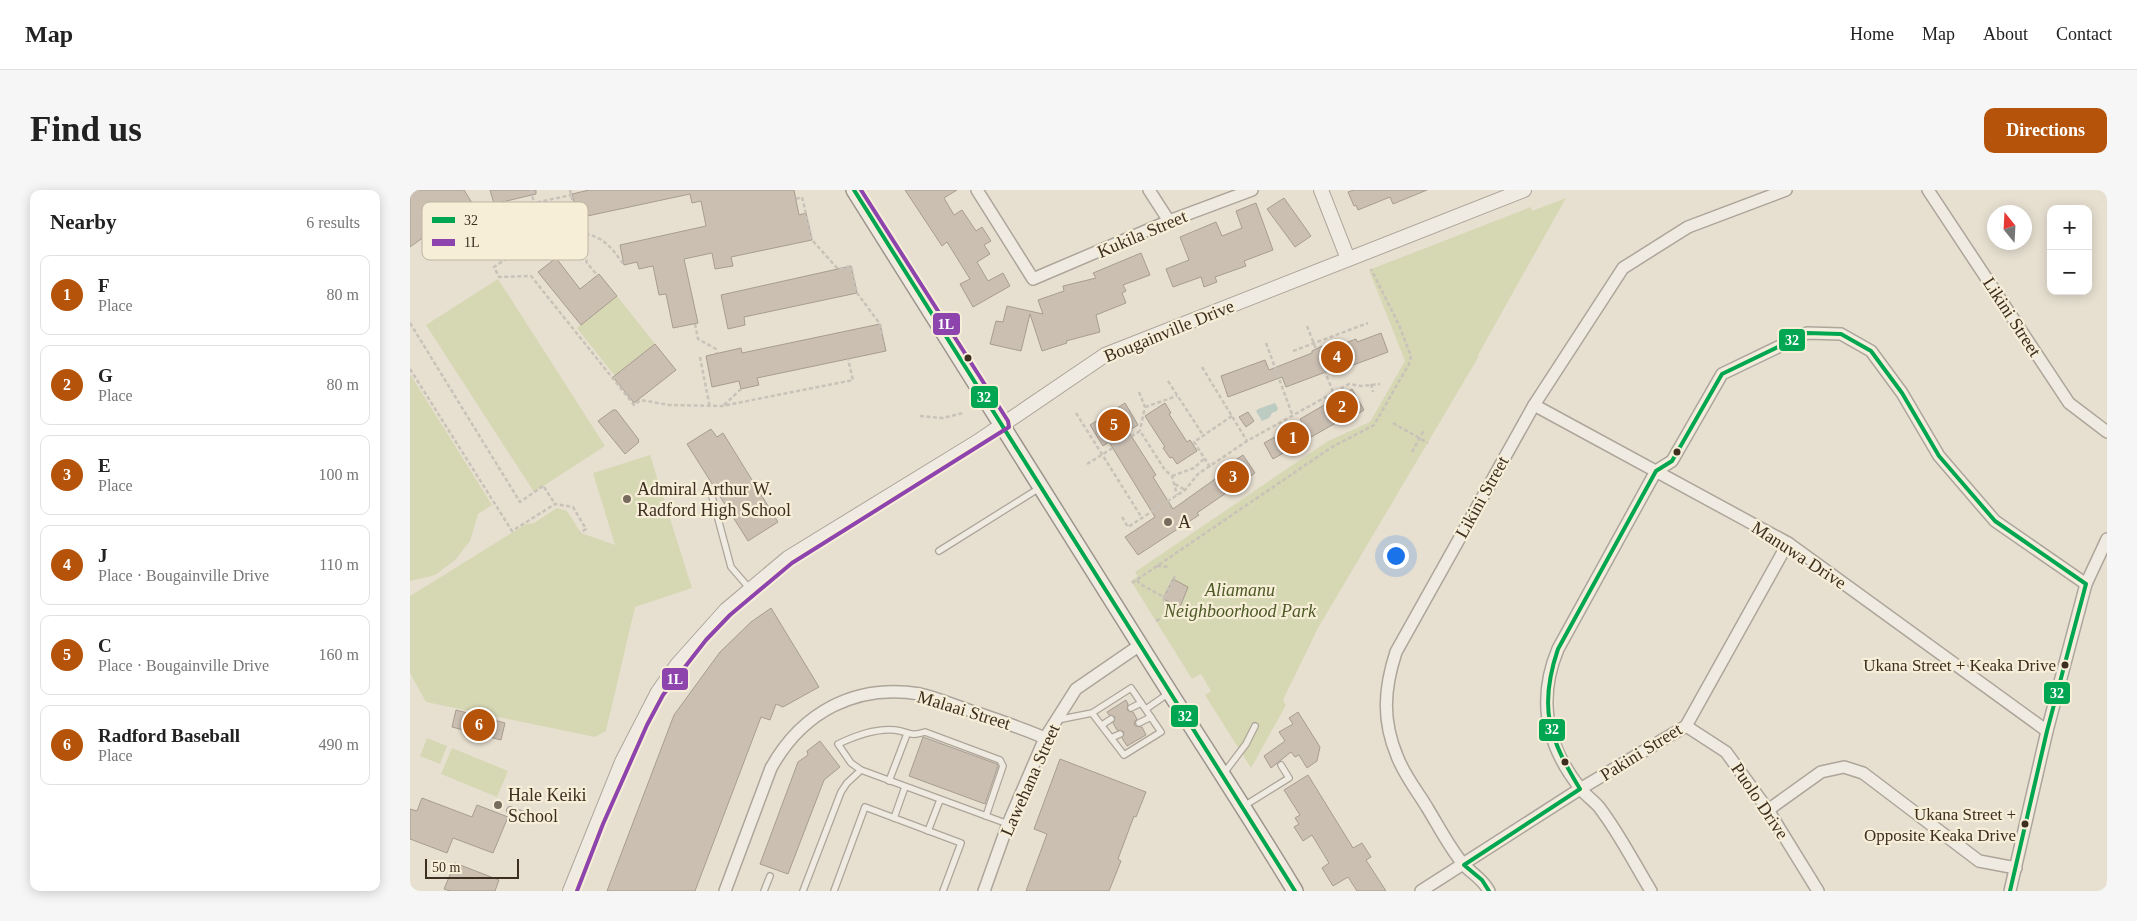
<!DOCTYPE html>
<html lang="en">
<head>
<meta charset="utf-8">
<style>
	:root { --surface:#fff; --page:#f6f6f6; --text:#222; --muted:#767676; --line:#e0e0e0; --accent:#b45309 }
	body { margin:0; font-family:Georgia,serif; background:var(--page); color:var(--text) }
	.controls { position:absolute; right:15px; top:15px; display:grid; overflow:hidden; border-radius:10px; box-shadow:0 2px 12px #0003 }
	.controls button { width:45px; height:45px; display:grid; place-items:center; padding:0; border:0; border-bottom:1px solid var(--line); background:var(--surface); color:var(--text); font:25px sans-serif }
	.compass { position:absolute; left:1577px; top:15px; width:45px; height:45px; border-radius:50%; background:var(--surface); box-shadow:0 2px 12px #0003; rotate:342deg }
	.scale { position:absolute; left:15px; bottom:12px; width:94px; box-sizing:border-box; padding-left:5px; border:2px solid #3d2e20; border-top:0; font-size:14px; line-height:18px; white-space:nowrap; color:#3d2e20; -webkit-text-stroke:4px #f7eed8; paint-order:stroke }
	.you { position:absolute; left:985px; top:365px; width:18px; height:18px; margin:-12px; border:4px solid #fff; border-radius:50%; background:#1a73e8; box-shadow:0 0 0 8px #1a73e833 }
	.badge { display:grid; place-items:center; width:32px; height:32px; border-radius:50%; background:var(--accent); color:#fff; font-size:16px; font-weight:700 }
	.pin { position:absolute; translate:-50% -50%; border:2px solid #fff; box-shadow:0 1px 5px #0006 }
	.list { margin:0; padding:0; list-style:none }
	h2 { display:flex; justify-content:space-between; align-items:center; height:65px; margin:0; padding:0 20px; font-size:21px }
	h2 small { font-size:16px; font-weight:400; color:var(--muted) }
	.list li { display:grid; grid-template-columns:32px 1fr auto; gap:15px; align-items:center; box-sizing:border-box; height:80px; margin:0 10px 10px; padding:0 10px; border:1px solid var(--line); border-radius:10px }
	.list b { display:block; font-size:19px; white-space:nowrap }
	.list p { margin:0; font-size:16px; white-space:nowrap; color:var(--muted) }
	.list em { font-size:16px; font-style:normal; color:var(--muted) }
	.map { position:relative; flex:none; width:1697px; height:701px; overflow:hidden; border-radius:10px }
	header { display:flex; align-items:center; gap:30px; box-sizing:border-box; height:70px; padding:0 25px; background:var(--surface); border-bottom:1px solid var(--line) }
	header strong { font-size:24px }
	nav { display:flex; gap:28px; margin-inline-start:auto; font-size:18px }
	.intro { display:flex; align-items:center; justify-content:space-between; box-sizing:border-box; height:120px; padding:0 30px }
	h1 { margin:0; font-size:35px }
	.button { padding:12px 22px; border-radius:10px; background:var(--accent); color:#fff; font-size:18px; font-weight:700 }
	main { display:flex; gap:30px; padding:0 30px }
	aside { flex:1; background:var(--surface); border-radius:10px; box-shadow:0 2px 12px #0003 }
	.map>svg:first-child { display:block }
	.green { fill:#d6d7b3 }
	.water { fill:#bcccc2 }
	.building { fill:#cbbfb2; stroke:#a89c90 }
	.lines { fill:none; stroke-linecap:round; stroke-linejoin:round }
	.service-casing { stroke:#ada599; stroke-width:8 }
	.minor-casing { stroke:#ada599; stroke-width:14 }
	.tertiary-casing { stroke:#ada599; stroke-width:16 }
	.secondary-casing { stroke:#9c958a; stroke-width:18 }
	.path { stroke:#c8c2b9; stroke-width:2.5; stroke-dasharray:4 2.5; stroke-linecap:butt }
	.service { stroke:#efebe3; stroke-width:5.5 }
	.minor { stroke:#efebe3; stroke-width:11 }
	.tertiary { stroke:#efebe3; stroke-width:14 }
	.secondary { stroke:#efebe3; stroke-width:15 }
	.bus-1-casing { stroke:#f7eed8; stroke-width:8 }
	.bus-2-casing { stroke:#f7eed8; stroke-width:8 }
	.bus-1 { stroke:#00a651; stroke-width:4 }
	.bus-2 { stroke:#8e44ad; stroke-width:4 }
	.bus-dot { fill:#3d2e20; stroke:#f7eed8; stroke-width:2 }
	.poi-dot { fill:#786c5e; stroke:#f7eed8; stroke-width:2 }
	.labels { text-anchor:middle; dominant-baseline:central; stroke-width:4.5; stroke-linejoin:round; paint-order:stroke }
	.bus-label { font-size:17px; fill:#3d2e20; stroke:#f7eed8; text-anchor:end }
	.street-label { font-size:18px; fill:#3d2e20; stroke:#f7eed8 }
	.poi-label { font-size:18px; fill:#3d2e20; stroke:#f7eed8; text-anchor:start }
	.park-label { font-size:18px; font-style:italic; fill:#4d5a26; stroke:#f7eed8 }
	.key { fill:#f7eed8; stroke:#bfb4a1; stroke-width:1 }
	.key-label { font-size:14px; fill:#3d2e20 }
	.line-badge { stroke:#f7eed8; stroke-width:2 }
	.badge-label { font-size:14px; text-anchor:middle; font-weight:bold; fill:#fff }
</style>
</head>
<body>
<header>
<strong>Map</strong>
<nav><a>Home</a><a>Map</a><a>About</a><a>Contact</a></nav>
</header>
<div class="intro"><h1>Find us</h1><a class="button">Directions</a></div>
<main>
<aside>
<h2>Nearby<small>6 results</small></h2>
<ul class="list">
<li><span class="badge">1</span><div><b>F</b><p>Place</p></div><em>80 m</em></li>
<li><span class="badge">2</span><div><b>G</b><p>Place</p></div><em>80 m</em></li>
<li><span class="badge">3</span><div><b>E</b><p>Place</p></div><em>100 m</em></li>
<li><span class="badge">4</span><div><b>J</b><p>Place · Bougainville Drive</p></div><em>110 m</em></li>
<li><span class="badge">5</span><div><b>C</b><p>Place · Bougainville Drive</p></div><em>160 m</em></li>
<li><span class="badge">6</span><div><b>Radford Baseball</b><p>Place</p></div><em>490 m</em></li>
</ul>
</aside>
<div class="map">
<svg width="1697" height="701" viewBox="0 0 1697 701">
	<rect width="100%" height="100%" fill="#e7e0d1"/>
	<g class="green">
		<polygon points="1156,8 1068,165 1069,166 908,438 873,510 876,515 841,578 795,505 801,501 791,484 782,489 721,391 728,386 725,382 918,251 960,232 995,171 959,80 1121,17 1122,21"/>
		<polygon points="88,89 195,256 124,302 16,135"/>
		<polygon points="207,106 245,154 205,186 167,138"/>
		<polygon points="0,184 82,315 68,324 60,351 45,370 25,385 0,391"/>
		<polygon points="240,265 282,398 225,417 196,541 185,547 16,512 0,483 0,406 116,334 124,333 147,318 157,321 171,343 205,355 183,283"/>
		<polygon points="17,548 37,556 30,574 10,566"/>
		<polygon points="42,558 98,581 87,607 31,584"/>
	</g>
	<polygon class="water" points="865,213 868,218 867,221 862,223 859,228 852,231 846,221 848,219"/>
	<g class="building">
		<polygon points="0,0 54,0 64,16 52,24 58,38 42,45 24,58 14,47 0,57"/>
		<polygon points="80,0 126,0 126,4 84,14"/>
		<polygon points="179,0 384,0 389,25 396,23 402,50 321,67 323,76 305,79 302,63 274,69 288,133 263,138 256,104 249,105 243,76 229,79 227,72 214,75 210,55 296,36 291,11 282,13 280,4 168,28 162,4"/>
		<polygon points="495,0 547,0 534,8 544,25 552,20 566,41 572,37 581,51 574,55 580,64 567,72 578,91 593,83 600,96 563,117 550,94 560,89 537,52 532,56"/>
		<polygon points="944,0 1017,0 983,14 980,7 948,20 946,15 944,16 938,2"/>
		<polygon points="874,8 901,46 885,57 857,19"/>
		<polygon points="846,13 863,60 834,71 836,76 805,87 807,92 794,97 791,87 763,97 756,79 779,70 770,47 806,32 812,46 832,38 826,21"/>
		<polygon points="731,63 740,85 713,95 716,101 712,103 716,113 686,125 690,142 656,151 657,153 632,161 620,124 611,161 580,154 586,131 593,132 597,116 633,124 628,110 654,101 653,96 686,88 683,83"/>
		<polygon points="146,68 170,99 189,84 207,106 171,135 128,82"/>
		<polygon points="441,76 447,103 334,127 335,135 318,139 311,105"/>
		<polygon points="470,134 476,161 347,188 349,195 331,199 329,191 302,197 296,166 331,158 332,163"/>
		<polygon points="971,143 978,162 922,183 921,180 876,197 872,187 818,207 811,186 855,170 859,180 902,163 902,161 912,156 914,161 946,149 947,152"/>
		<polygon points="245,154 266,180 224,213 203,187"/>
		<polygon points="942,199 954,220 938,230 936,227 863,269 854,253 892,232 890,229"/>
		<polygon points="715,213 728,235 718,241 746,285 743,287 763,319 826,274 824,271 833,265 845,283 787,323 789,325 728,365 715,347 745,327 699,252 693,256 680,235"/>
		<polygon points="755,213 761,223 759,224 777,252 780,250 787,261 767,274 762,267 760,268 753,258 755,257 735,226"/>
		<polygon points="203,220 206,220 229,250 228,251 229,252 215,264 188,231"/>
		<polygon points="838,222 844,231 836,237 829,227"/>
		<polygon points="301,239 307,247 313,243 368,332 338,351 277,254"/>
		<polygon points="763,389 778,397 770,417 753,409"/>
		<polygon points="361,418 409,497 373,517 366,514 360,530 351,527 285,701 197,701 264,525 310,462 341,432"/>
		<polygon points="716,510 718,514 717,520 723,522 727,529 724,532 725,536 732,537 736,545 717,556 712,548 714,542 707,540 703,533 705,527 699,525 697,522"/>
		<polygon points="46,520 95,533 91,550 42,537"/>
		<polygon points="888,522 910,557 907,571 897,578 889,565 885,567 881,562 861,578 854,566 875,551 869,542 883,534 879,528"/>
		<polygon points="513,547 587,574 588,576 575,614 499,586"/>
		<polygon points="410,551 430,577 414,590 378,684 350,674 388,572 398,565 397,561"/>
		<polygon points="650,569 736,602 726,627 724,626 708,669 711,671 699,701 616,701 637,644 624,639"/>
		<polygon points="898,585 943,658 952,653 961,667 956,670 976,701 947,701 938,687 923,696 912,678 919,673 902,645 893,651 884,637 889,634 885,628 890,625 874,600"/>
		<polygon points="12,608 62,627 67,615 98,627 83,663 43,648 37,663 0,649 0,619 7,621"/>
		<polygon points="45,673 89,690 85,701 40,701 34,699"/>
	</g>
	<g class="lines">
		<g class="service-casing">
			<g id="service">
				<polyline points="300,299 321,377 340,399"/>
				<polyline points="529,361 631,297"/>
				<polyline points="721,518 731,513"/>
				<polyline points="736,519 759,503"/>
				<polyline points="647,530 682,523 714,565 751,542 721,498 682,523"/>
				<polyline points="729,533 741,527"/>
				<polyline points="692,535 701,529"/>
				<polyline points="701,548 710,544"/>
				<path d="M 451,580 L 441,573 L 428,554 C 445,546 465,538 485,540 C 500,542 499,547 515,542 L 590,570 L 593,576 L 576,626"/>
				<polyline points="814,583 836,554 845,536"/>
				<polyline points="479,591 497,544"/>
				<polyline points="834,616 879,588 871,575"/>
				<polyline points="100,620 122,628"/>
				<polyline points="484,628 495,597"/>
				<polyline points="518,641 530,610"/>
				<polyline points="354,701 360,686"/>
				<polyline points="393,701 431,602 437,593 451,580 598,634"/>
				<polyline points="424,701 455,617 551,653 533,701"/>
			</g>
		</g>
		<g class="minor-casing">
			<g id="minor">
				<polyline points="567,0 623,89 759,31 842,0"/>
				<polyline points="739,0 759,31"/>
				<polyline points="1518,0 1659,213 1697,242"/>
				<polyline points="1124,215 1378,353 1637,541"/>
				<polyline points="1276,536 1316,562 1358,620 1408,701"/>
				<polyline points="1358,620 1411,582 1434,577 1453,583 1569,671 1606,678"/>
				<path d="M 315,701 L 361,578 C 392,522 446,493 510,504 C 528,508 546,516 564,522 C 588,530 612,538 635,548"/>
				<polyline points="574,701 598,634 635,548 666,499 730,455"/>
				<polyline points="1011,701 1170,599 1276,536 1378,353"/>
				<path d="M 1079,701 C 1072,688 1062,684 1053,674 C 1039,657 1029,637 1018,619 C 1008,602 994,585 987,566 C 972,530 974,499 986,462 L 1124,215 L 1213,78 L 1278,37 L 1376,0"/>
				<path d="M 1241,701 C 1224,673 1209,643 1189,617 C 1183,610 1175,605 1170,598 C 1136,555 1127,509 1148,459 L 1246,281 L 1262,271 L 1312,184 L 1397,143 L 1431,144 L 1461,161 L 1492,203 L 1529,266 L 1585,331 L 1676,394"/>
				<polyline points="1600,701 1637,541 1676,394 1697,349"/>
			</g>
		</g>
		<g class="tertiary-casing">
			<g id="tertiary">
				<polyline points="911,0 938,69"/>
				<polyline points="160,701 212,572 248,502 267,475 316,420 378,368 567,252 695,165 1114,0"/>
			</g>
		</g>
		<g class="secondary-casing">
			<path id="secondary" d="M 444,0 C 540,151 635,303 730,455 C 781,537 835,618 885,701"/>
		</g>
		<g class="path">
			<polyline points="121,0 124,13"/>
			<polyline points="160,0 169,43 177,73 187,85"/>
			<polyline points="386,9 392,7 402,50 428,79 441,76 447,103 470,134 472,145"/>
			<polyline points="95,11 97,19 161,5"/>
			<polyline points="167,34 121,52 84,77 89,87 121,86 224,215 231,210 259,215 312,216 443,190 438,169"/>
			<path d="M 169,43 C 193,45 201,57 214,75"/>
			<polyline points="0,133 110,312 133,296"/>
			<polyline points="285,134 288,149 306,159 307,163"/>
			<polyline points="897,136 906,159"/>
			<polyline points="856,153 882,224"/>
			<polyline points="883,161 958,133"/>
			<polyline points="290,167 300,218"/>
			<polyline points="912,174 923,202"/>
			<polyline points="792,177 837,251"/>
			<polyline points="0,179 102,341 145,314 163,317 176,339 170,343"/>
			<polyline points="758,191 793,245"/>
			<polyline points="961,194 963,202"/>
			<polyline points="729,202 735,217 730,240"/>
			<polyline points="314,215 331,199"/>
			<polyline points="735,217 767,206"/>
			<polyline points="666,223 732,328"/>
			<polyline points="510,226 533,228 553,223"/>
			<polyline points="983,233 1018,253"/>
			<polyline points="1002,262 1014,240"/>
			<polyline points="677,274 730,241 755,280 762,286 767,305"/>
			<polyline points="800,277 784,252 822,226"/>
			<polyline points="762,286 784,278 794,269"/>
			<polyline points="765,294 775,300"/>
			<polyline points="134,297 145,314"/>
			<polyline points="712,327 718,337 775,300 788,284 837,251 939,194 951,196 970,194"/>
			<polyline points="747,376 760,377"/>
			<polyline points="727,390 730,394 754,407 766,384"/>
			<polyline points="722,393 922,257 964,235 999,174 1001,166 989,135 961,79"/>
			<polyline points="754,407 753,413 757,419 766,418 767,416"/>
			<polyline points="746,431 753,427 757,419"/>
		</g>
		<use href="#service" class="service"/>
		<use href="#minor" class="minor"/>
		<use href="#tertiary" class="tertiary"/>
		<use href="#secondary" class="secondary"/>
		<g class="bus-1-casing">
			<g id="bus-1">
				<polyline points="444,0 885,701"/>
				<path d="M 1079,701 L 1072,690 L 1054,675 L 1170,599 C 1139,548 1128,518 1148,459 L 1246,281 L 1262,271 L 1312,184 L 1397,143 L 1431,144 L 1461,161 L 1492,203 L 1529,266 L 1585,331 L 1676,394 L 1637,541 L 1600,701"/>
			</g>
		</g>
		<g class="bus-2-casing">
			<polyline id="bus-2" points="167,701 193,634 237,535 253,505 296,450 320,425 382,373 599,237 598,231 451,0"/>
		</g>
		<use href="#bus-1" class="bus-1"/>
		<use href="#bus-2" class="bus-2"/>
	</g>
	<g class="bus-dot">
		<circle cx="558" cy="168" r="4.5"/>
		<circle cx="1267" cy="262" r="4.5"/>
		<circle cx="1655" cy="475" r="4.5"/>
		<circle cx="1155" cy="572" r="4.5"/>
		<circle cx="1615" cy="634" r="4.5"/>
	</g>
	<g class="poi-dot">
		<circle cx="217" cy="309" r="5"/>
		<circle cx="758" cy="332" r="5"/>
		<circle cx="88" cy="615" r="5"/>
	</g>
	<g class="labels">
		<g class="bus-label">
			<text x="1646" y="475">Ukana Street + Keaka Drive</text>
			<text x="1606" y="624">Ukana Street +<tspan x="1606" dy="21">Opposite Keaka Drive</tspan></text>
		</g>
		<g class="street-label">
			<text transform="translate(732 44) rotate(-23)">Kukila Street</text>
			<text transform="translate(1602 127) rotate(57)">Likini Street</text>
			<text transform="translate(759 141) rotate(-22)">Bougainville Drive</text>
			<text transform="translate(1072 307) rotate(-61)">Likini Street</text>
			<text transform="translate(1389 365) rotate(33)">Manuwa Drive</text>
			<text transform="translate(554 520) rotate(17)">Malaai Street</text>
			<text transform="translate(1231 562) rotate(-32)">Pakini Street</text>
			<text transform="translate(620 590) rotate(-66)">Lawehana Street</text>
			<text transform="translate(1350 611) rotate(56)">Puolo Drive</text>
		</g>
		<g class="poi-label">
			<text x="227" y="299">Admiral Arthur W.<tspan x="227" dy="21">Radford High School</tspan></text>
			<text x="768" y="332">A</text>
			<text x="98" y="605">Hale Keiki<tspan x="98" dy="21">School</tspan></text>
		</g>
		<g class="park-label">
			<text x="830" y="400">Aliamanu<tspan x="830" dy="21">Neighboorhood Park</tspan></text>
		</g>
	</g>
	<rect x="12" y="12" width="166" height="58" rx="8" class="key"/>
	<rect x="22" y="27" width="23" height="6" fill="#00a651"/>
	<rect x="22" y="49" width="23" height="7" fill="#8e44ad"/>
	<g class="key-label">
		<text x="54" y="35">32</text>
		<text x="54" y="57">1L</text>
	</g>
	<g class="line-badge">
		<rect x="522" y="122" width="29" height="24" rx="5" fill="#8e44ad"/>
		<rect x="1368" y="138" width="28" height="24" rx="5" fill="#00a651"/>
		<rect x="560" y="195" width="29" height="24" rx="5" fill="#00a651"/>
		<rect x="251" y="477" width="28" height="24" rx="5" fill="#8e44ad"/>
		<rect x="1633" y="491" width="28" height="24" rx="5" fill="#00a651"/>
		<rect x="760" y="514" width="29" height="24" rx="5" fill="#00a651"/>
		<rect x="1128" y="528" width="28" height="24" rx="5" fill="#00a651"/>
	</g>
	<g class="badge-label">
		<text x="536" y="139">1L</text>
		<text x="1382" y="155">32</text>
		<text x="574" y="212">32</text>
		<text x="265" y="494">1L</text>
		<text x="1647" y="508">32</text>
		<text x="775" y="531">32</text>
		<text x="1142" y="544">32</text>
	</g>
</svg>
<div class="controls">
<button>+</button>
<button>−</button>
</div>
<svg class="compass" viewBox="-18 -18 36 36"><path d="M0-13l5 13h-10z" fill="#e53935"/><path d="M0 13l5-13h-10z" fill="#767676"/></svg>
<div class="scale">50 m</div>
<div class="you"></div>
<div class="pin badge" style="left:883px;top:248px">1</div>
<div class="pin badge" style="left:932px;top:217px">2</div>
<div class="pin badge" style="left:823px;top:287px">3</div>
<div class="pin badge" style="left:927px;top:167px">4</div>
<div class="pin badge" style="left:704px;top:235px">5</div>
<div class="pin badge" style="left:69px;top:535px">6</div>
</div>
</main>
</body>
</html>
